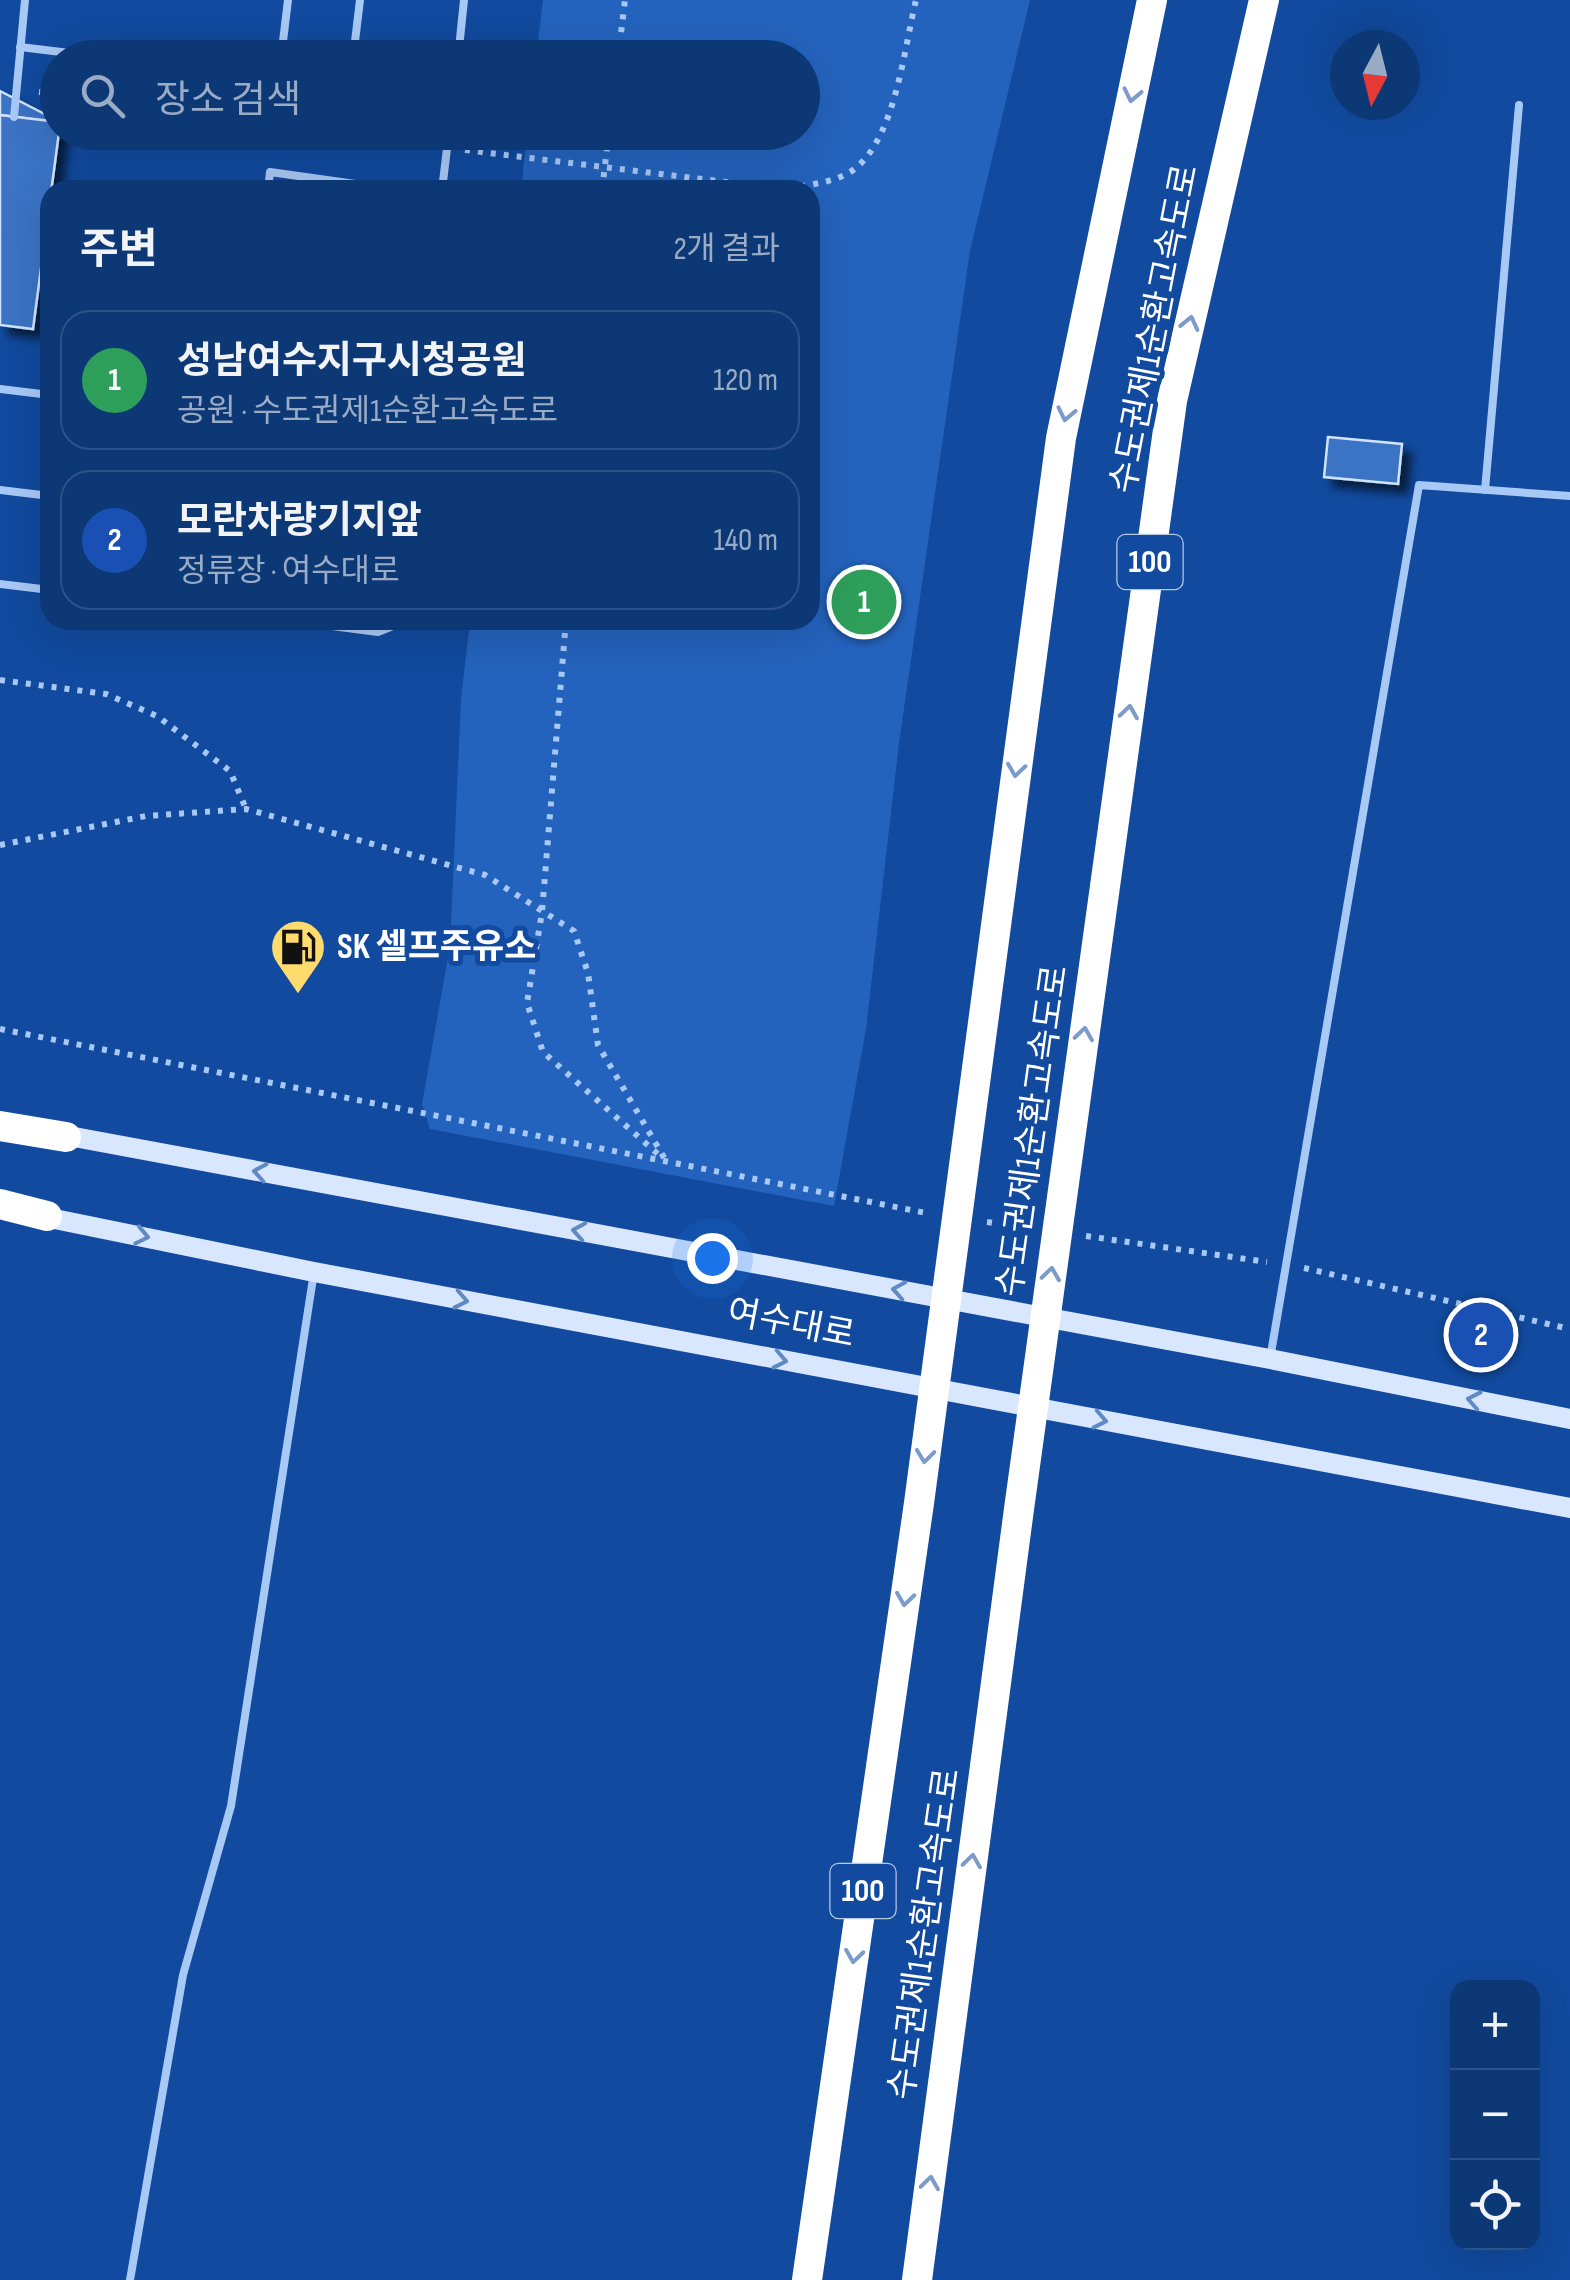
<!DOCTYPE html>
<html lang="ko">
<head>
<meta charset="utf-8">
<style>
	:root { --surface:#0d3876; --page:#163f7b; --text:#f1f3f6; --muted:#9aacc5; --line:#2d5288; --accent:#ffda6c }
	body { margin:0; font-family:"Sofia Sans Condensed","Noto Sans KR",sans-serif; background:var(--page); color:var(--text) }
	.controls { position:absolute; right:30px; bottom:30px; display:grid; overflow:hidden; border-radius:20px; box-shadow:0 10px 40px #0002 }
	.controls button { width:90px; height:90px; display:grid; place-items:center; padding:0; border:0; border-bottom:2px solid var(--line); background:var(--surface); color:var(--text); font:50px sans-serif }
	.compass { position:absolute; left:1330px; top:30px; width:90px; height:90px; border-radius:50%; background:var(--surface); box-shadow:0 10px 40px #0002; rotate:187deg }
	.you { position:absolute; left:712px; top:1258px; width:35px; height:35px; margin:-25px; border:8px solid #fff; border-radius:50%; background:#1a73e8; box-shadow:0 0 0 15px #1a73e833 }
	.badge { display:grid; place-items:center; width:65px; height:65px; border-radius:50%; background:var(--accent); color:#fff; font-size:32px; font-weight:700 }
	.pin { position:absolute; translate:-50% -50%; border:5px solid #fff; box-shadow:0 2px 10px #0006 }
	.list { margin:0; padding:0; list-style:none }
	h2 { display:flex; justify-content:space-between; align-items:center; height:130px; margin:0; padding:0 40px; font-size:42px }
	h2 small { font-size:32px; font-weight:400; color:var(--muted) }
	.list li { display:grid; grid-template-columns:65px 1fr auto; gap:30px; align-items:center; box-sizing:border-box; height:140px; margin:0 20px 20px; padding:0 20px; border:2px solid var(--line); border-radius:30px }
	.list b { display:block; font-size:38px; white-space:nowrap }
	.list p { margin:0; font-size:32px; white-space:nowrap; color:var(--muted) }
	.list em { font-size:32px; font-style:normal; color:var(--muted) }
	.icon { flex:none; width:55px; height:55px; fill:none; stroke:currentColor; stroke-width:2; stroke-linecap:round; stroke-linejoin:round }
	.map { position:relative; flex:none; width:1570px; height:2280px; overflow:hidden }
	.search { position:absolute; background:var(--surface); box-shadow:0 10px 40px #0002; left:40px; top:40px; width:780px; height:110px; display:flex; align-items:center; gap:25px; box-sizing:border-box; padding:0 35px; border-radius:55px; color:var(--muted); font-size:38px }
	.panel { position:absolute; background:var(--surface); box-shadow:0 10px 40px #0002; left:40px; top:180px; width:780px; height:450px; border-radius:30px }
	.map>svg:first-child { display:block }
	.green { fill:#2463bd }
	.building { fill:#3a73c5; stroke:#d1e4fe; stroke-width:2.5; filter:url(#shadow) }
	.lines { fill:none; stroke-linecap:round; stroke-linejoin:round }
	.path { stroke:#a8c8f5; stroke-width:6; stroke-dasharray:5 8; stroke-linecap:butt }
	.lane { stroke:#a8c8f5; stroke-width:8 }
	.secondary { stroke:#d8e7fd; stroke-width:20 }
	.highway { stroke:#fff; stroke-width:30 }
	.oneway { stroke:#7c9bca }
	.oneway2 { stroke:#6189c4 }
	.labels { text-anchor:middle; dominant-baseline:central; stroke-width:10; stroke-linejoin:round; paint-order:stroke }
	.shield { fill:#114a9e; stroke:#b8c9e2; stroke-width:2.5 }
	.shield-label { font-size:32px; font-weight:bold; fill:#fff }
	.street-label { font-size:35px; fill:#fff; stroke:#114a9e }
	.poi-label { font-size:35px; font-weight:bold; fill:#fff; stroke:#114a9e; text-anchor:start }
</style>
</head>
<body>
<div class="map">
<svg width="1570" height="2280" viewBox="0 0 1570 2280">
	<defs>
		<filter id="shadow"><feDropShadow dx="9" dy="9" stdDeviation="5" flood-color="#0009"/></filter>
	</defs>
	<rect width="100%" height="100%" fill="#114a9e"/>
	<polygon class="green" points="543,0 1030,0 970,251 899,743 866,1029 834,1206 430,1129 422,1104 450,946 461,700 470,620 810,620 810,190 521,190 527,133 802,132 802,58 536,57"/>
	<g class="building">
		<polygon points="0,91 58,121 58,122 0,115"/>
		<polygon points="0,115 58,122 59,132 33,329 0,325"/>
		<polygon points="1328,437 1402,444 1398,484 1324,477"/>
	</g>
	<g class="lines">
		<g class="path">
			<polyline points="618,58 625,0"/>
			<polyline points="39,92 58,94"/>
			<polyline points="335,132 428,145"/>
			<path d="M 465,150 L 783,189 C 806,185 839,183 857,167 C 896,133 904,49 916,0"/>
			<polyline points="602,190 609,132"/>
			<polyline points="566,620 542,912 527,1003 543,1052 660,1156"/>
			<polyline points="0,680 106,694 157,716 230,771 246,809"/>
			<polyline points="0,845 146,816 246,809 485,875 574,931 588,973 598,1045 666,1161"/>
			<polyline points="0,1029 926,1213"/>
			<polyline points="987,1222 1025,1227"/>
			<polyline points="1086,1236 1267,1262"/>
			<polyline points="1304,1268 1570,1329"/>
		</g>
		<g class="lane">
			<polyline points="20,47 111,58"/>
			<polyline points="281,58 288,0"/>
			<polyline points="353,58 360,0"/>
			<polyline points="458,58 464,0"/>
			<polyline points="14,117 25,0"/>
			<polyline points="268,190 270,172 398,190"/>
			<polyline points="442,190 449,132"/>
			<polyline points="0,389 50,395"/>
			<polyline points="0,490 50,496"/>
			<polyline points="1485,490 1519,105"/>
			<polyline points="0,584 50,590"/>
			<polyline points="286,620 378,632 393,626 394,620"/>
			<polyline points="1270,1359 1419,485 1570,496"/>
			<polyline points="130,2280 183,1975 231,1806 314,1272"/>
		</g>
		<g class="secondary">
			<polyline points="58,1134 1270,1359 1570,1419"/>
			<polyline points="35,1215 314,1272 1570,1508"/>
		</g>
		<g class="highway">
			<polyline points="0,1126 66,1137"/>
			<polyline points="0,1204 47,1216"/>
			<polyline points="807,2280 919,1503 1061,438 1152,0"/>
			<polyline points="917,2280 1019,1509 1172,401 1264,0"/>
		</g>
	</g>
	<defs><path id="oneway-chevron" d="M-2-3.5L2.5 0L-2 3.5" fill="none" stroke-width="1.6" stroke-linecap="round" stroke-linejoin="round" transform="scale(2.5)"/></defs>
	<g class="oneway">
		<use href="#oneway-chevron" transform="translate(1132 95) rotate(102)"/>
		<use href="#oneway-chevron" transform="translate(1190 323) rotate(-77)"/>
		<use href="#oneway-chevron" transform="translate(1066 414) rotate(102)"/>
		<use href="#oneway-chevron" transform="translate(1129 712) rotate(-82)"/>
		<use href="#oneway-chevron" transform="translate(1016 770) rotate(98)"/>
		<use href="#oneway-chevron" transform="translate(1084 1034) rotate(-82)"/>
		<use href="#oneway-chevron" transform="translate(1051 1274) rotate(-82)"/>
		<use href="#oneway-chevron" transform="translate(925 1456) rotate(97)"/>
		<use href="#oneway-chevron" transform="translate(905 1599) rotate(98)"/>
		<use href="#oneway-chevron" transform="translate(972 1861) rotate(-82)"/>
		<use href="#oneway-chevron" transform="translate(854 1956) rotate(98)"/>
		<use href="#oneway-chevron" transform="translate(930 2183) rotate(-82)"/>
	</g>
	<g class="oneway2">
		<use href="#oneway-chevron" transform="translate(260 1172) rotate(-170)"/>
		<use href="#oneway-chevron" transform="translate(579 1231) rotate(-170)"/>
		<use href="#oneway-chevron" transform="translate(142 1236) rotate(12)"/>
		<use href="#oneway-chevron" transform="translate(899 1290) rotate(-170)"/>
		<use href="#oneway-chevron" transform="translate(461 1300) rotate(11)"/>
		<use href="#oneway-chevron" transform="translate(780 1360) rotate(11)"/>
		<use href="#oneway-chevron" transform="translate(1474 1400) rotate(-169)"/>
		<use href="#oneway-chevron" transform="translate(1100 1420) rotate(11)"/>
	</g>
	<defs>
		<g id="fuel-pin" transform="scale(2.875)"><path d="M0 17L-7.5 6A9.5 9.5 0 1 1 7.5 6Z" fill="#ffda6c" stroke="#114a9e"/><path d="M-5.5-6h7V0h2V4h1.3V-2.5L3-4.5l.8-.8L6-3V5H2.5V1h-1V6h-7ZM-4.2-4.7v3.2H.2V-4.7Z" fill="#111"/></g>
	</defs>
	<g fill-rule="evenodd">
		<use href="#fuel-pin" x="298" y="947"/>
	</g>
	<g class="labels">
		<g class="shield">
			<rect x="1117.5" y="535" width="65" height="54" rx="8"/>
			<rect x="830.5" y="1864" width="65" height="54" rx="8"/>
		</g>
		<g class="shield-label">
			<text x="1150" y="562">100</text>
			<text x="863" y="1891">100</text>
		</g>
		<g class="street-label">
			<text transform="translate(1155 329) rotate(-79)">수도권제1순환고속도로</text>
			<text transform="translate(1033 1131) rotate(-82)">수도권제1순환고속도로</text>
			<text transform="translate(791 1324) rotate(11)">여수대로</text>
			<text transform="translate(925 1934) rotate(-82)">수도권제1순환고속도로</text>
		</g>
		<g class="poi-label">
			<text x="337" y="947">SK 셀프주유소</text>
		</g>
	</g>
</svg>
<div class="controls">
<button>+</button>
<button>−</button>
<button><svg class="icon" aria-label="locate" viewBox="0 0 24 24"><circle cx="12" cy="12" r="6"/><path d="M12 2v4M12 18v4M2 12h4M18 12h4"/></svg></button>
</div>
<svg class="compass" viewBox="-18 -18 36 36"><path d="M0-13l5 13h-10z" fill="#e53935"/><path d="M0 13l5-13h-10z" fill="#9aacc5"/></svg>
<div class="you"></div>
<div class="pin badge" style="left:864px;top:602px;background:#2e9e5b">1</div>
<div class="pin badge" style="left:1481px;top:1335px;background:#1a4fb4">2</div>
<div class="search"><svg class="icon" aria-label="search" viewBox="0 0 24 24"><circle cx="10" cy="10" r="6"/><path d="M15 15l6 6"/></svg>장소 검색</div>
<section class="panel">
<h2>주변<small>2개 결과</small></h2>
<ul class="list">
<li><span class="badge" style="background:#2e9e5b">1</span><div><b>성남여수지구시청공원</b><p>공원 · 수도권제1순환고속도로</p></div><em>120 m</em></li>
<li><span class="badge" style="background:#1a4fb4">2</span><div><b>모란차량기지앞</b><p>정류장 · 여수대로</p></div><em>140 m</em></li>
</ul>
</section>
</div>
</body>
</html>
